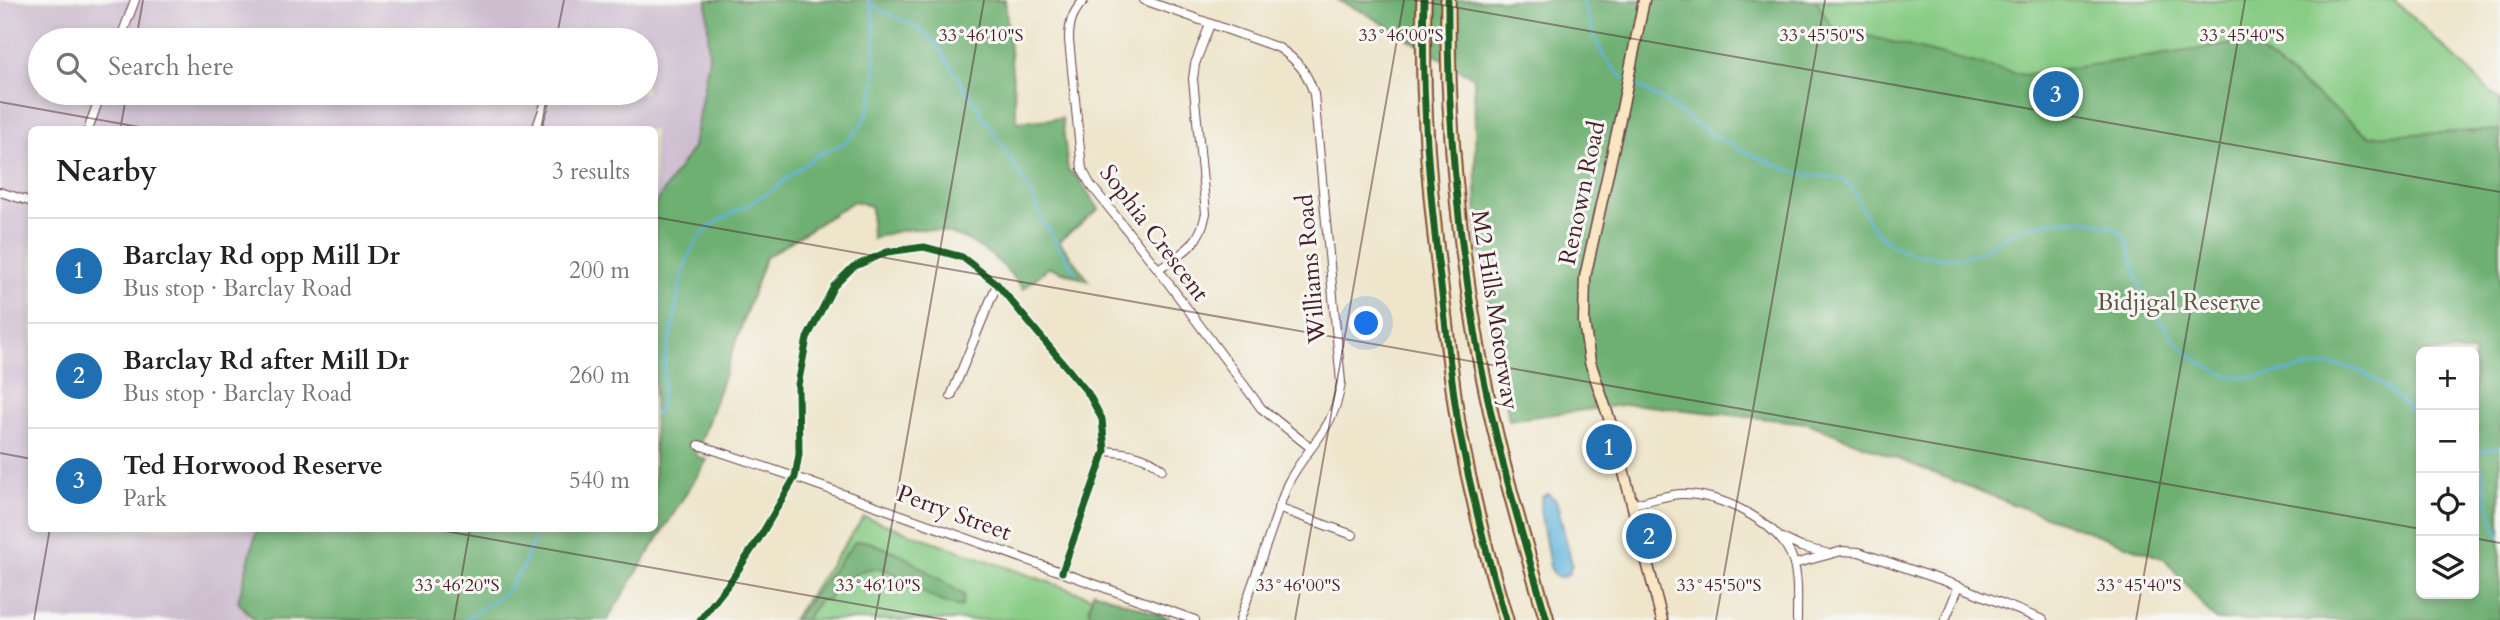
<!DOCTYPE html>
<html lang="en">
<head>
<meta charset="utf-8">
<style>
	:root { --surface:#fff; --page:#f2f2f2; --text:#222; --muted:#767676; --line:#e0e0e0; --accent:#1f6fb2 }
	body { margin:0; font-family:Cardo,serif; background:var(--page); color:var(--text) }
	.controls { position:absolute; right:21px; bottom:21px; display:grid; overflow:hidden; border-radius:10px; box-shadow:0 4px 10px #0003 }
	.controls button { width:63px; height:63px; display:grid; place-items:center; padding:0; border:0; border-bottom:2px solid var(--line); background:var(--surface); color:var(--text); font:35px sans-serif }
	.you { position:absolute; left:1367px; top:324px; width:24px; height:24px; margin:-18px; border:5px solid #fff; border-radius:50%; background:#1a73e8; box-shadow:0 0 0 10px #1a73e833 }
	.badge { display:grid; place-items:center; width:46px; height:46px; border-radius:50%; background:var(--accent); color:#fff; font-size:23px; font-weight:700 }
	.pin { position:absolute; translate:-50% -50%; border:4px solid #fff; box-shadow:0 2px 7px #0006 }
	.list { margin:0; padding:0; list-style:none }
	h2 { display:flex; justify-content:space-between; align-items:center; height:91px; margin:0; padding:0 28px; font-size:30px }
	h2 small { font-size:23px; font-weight:400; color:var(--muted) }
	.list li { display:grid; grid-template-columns:46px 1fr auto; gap:21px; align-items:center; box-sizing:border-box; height:105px; padding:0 28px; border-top:2px solid var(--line) }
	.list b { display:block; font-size:26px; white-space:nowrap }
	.list p { margin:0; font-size:23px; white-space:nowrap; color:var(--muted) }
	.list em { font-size:23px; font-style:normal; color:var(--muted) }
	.icon { flex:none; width:38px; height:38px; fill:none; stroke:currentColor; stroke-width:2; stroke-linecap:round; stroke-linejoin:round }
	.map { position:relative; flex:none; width:2500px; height:620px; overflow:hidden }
	.search { position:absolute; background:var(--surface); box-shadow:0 4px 10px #0003; left:28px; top:28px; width:630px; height:77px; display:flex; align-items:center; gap:18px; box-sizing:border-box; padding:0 24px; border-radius:38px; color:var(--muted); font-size:26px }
	.panel { position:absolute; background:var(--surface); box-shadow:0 4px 10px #0003; left:28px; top:126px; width:630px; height:406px; border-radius:10px }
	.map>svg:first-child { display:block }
	.industrial { fill:#cebed0; fill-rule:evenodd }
	.green { fill:#88cc85; stroke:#697658; stroke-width:2 }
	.forest { fill:#6eb072; stroke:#5c684e; stroke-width:2; fill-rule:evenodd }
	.water { fill:#5eb3da; stroke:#546982; stroke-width:2 }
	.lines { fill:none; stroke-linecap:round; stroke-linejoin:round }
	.stream { stroke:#5eb3da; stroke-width:2.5 }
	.minor-casing { stroke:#633d43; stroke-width:10 }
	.secondary-casing { stroke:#633d43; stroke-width:13 }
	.motorway-casing { stroke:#633d43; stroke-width:17 }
	.minor { stroke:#fff; stroke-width:8 }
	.secondary { stroke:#fbe6c3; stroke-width:10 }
	.motorway { stroke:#f4c16a; stroke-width:14 }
	.cycleway-casing { stroke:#f6f6f2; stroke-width:11 }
	.cycleway { stroke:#1b5e20; stroke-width:7 }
	.ticks { fill:none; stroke:#4a1f2b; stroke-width:2; stroke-opacity:0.45 }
	.labels { text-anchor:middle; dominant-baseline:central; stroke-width:6; stroke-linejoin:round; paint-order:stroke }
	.street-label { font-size:24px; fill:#4a1f2b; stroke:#f6f6f2 }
	.park-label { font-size:24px; fill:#5d5346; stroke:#f6f6f2 }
	.ticks-label { font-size:18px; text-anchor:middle; fill:#4a1f2b; stroke:#f6f6f2; stroke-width:6; stroke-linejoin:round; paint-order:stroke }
</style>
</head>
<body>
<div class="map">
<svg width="2500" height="620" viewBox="0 0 2500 620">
	<rect width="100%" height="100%" fill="#f6f6f2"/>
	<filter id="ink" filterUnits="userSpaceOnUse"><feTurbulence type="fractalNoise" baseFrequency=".0143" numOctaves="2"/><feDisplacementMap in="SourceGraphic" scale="14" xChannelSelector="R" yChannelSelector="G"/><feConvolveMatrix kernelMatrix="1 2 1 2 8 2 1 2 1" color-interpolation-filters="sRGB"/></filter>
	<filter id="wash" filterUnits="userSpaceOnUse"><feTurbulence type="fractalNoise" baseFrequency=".00686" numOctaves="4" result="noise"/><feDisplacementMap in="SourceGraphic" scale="28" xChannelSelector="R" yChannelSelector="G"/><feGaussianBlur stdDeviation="1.57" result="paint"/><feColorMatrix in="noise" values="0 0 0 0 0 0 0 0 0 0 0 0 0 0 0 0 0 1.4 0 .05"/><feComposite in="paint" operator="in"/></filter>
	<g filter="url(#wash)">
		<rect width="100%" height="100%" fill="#eee5cb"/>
		<path class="industrial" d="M 0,0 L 707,0 L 709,58 L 693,147 L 655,204 L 654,130 L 32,130 L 32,528 L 257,529 L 238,602 L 255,620 L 0,620 ZM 40,40 L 646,40 L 646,93 L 40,93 Z"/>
		<g class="green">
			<polygon points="1787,0 2394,0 2500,101 2500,173 1829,71"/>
			<polygon points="864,517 1156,620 792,620"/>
		</g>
		<g class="forest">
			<path d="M 707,0 L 1005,0 L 1017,122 L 1062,118 L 1068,170 L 1078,178 L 1099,209 L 1059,241 L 1089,281 L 1049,267 L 1023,289 C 985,238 934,214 872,239 L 871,206 L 854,201 L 765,258 L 696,456 L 707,460 L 607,620 L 255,620 L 238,602 L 257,529 L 654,528 L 655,204 L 693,147 L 709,58 Z"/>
			<path d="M 1337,0 L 1816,0 L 1832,27 L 2023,75 L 2248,42 L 2369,136 L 2500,130 L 2500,620 L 2215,620 L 2165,559 L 2015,505 L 1807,423 L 1630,404 L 1509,420 L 1477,235 L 1474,78 L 1363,12 ZM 2421,352 L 2474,352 L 2474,594 L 2421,594 Z"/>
			<path d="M 866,541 L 900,554 L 964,595 L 962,606 C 952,607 945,603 936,599 C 920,592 908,581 893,573 C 867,559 843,580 828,600 L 820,600 L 805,620 L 794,620 L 855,542 Z"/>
			<polygon points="1093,591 1174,620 1092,620 1089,609"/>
		</g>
		<polygon class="water" points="1548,494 1556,500 1572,564 1569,573 1563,577 1555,576 1550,567 1540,509 1542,497"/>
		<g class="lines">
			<g class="stream">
				<path d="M 1583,0 C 1591,26 1600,65 1626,79"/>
				<path d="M 870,4 C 892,17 915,23 935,42 L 1009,156 L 1033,197 L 1043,221 L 1075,272"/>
				<path d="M 1632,83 C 1659,96 1682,115 1707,131 C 1728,144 1751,155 1774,164 C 1784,168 1793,172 1804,174 C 1818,177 1839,174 1850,185 C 1857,192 1859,204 1864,213 C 1874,232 1889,247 1911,253 C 1928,257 1951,260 1968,256 C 1986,251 1999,238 2015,232 C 2045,220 2084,214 2113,228 C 2134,238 2129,260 2137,278 C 2151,314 2179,353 2214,370 C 2260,392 2307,354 2354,369 C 2380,378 2402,403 2421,421"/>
				<path d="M 654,416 C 666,399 662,380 665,360 C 667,348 671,336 674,324 C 679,295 678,275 693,247 C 708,221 735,213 760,198 C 780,186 796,170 815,157 C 824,151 835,149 844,143 C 873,121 877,86 875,52 C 875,35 875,17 868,0"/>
				<polyline points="2474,452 2500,447"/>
				<polyline points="2474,455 2484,474 2489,507 2500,537"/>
				<polyline points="465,620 508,590 523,566 539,528"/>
			</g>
		</g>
	</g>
	<g filter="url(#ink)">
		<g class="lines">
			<g class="minor-casing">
				<g id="minor">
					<path d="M 1084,0 C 1072,13 1069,23 1069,40 L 1082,169 L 1090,184 L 1158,269 L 1261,408 L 1311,448"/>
					<path d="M 1144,0 L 1279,48 C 1298,61 1307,72 1314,94 L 1341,382 C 1335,431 1308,444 1287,485 L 1240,620"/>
					<polyline points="120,40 135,0"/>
					<polyline points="88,130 101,93"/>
					<polyline points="536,130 547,98"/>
					<polyline points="0,192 32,202"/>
					<path d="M 1158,269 C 1183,253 1200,245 1206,213 L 1193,79 L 1195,64 L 1210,24"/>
					<polyline points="951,396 997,284"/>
					<polyline points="699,445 795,477 1195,620"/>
					<path d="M 1105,451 C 1126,453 1145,454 1162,469"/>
					<path d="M 1633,504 C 1649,501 1665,495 1681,494 C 1718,493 1775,520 1791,555 C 1799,574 1797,599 1797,620"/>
					<polyline points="1278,508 1353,535"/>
					<polyline points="1782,538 1801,547 1826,553"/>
					<polyline points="1794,564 1842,551 1859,552 1959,586 2043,620"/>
					<polyline points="700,620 730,582 760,537 795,477 799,454 798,385 807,338 834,286 853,267 887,252 924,247 962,257 997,284 1088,393 1102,419 1105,451 1062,572"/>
					<polyline points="1945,620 1959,586"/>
				</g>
			</g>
			<g class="secondary-casing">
				<polyline id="secondary" points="1644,0 1620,119 1585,277 1584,322 1590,362 1613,430 1662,620"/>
			</g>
			<g class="motorway-casing">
				<g id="motorway">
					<path d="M 1424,0 C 1421,96 1429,192 1441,286 C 1447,334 1451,382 1459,429 C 1471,493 1487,557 1506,620"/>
					<path d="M 1448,0 C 1447,114 1457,230 1477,343 C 1493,436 1520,529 1547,620"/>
				</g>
			</g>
			<use href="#minor" class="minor"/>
			<use href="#secondary" class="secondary"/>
			<use href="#motorway" class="motorway"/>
			<g class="cycleway-casing">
				<g id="cycleway">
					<path d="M 1424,0 C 1421,96 1429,192 1441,286 C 1447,334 1451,382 1459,429 C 1471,493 1487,557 1506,620"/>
					<path d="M 1448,0 C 1447,114 1457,230 1477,343 C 1493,436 1520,529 1547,620"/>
					<polyline points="700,620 730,582 760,537 795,477 799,454 798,385 807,338 834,286 853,267 887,252 924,247 962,257 997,284 1088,393 1102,419 1105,451 1062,572"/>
				</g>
			</g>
			<use href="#cycleway" class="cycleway"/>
		</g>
	</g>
	<path class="ticks" d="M 1414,0 L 2500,192M 136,40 L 143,0M 556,40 L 564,0M 0,102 L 156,130M 120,130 L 127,93M 541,130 L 547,93M 654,217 L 2421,529M 0,453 L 32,459M 428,528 L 947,620M 2474,538 L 2500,543M 34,620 L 50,528M 454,620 L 470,528M 875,620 L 984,0M 1295,620 L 1404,0M 1716,620 L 1825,0M 2136,620 L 2245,0"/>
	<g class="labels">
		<g class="street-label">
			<text transform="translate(1582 193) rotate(-78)">Renown Road</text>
			<text transform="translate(1154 233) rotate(53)">Sophia Crescent</text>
			<text transform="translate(1311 269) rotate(-95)">Williams Road</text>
			<text transform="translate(1495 310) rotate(81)">M2 Hills Motorway</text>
			<text transform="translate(954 513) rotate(20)">Perry Street</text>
		</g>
		<g class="park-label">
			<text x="2179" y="302">Bidjigal Reserve</text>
		</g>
	</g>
	<g class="ticks-label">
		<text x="981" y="41">33°46'10"S</text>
		<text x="1401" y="41">33°46'00"S</text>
		<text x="1822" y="41">33°45'50"S</text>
		<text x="2242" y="41">33°45'40"S</text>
		<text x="457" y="591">33°46'20"S</text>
		<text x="878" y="591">33°46'10"S</text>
		<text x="1298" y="591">33°46'00"S</text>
		<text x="1719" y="591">33°45'50"S</text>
		<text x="2139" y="591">33°45'40"S</text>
	</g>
</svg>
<div class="controls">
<button>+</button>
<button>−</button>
<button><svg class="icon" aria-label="locate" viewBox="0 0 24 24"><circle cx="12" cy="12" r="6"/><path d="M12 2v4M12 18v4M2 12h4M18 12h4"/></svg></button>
<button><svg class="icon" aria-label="layers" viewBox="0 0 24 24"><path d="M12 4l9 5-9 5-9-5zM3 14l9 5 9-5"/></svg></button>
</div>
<div class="you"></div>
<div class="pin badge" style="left:1609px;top:447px">1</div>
<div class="pin badge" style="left:1649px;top:536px">2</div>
<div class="pin badge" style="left:2056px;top:94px">3</div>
<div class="search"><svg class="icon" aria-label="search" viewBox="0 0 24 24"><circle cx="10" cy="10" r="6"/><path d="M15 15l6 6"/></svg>Search here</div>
<section class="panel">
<h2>Nearby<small>3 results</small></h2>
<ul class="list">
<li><span class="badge">1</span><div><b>Barclay Rd opp Mill Dr</b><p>Bus stop · Barclay Road</p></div><em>200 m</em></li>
<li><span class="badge">2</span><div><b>Barclay Rd after Mill Dr</b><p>Bus stop · Barclay Road</p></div><em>260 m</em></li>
<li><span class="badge">3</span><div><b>Ted Horwood Reserve</b><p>Park</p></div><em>540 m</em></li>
</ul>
</section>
</div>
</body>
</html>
